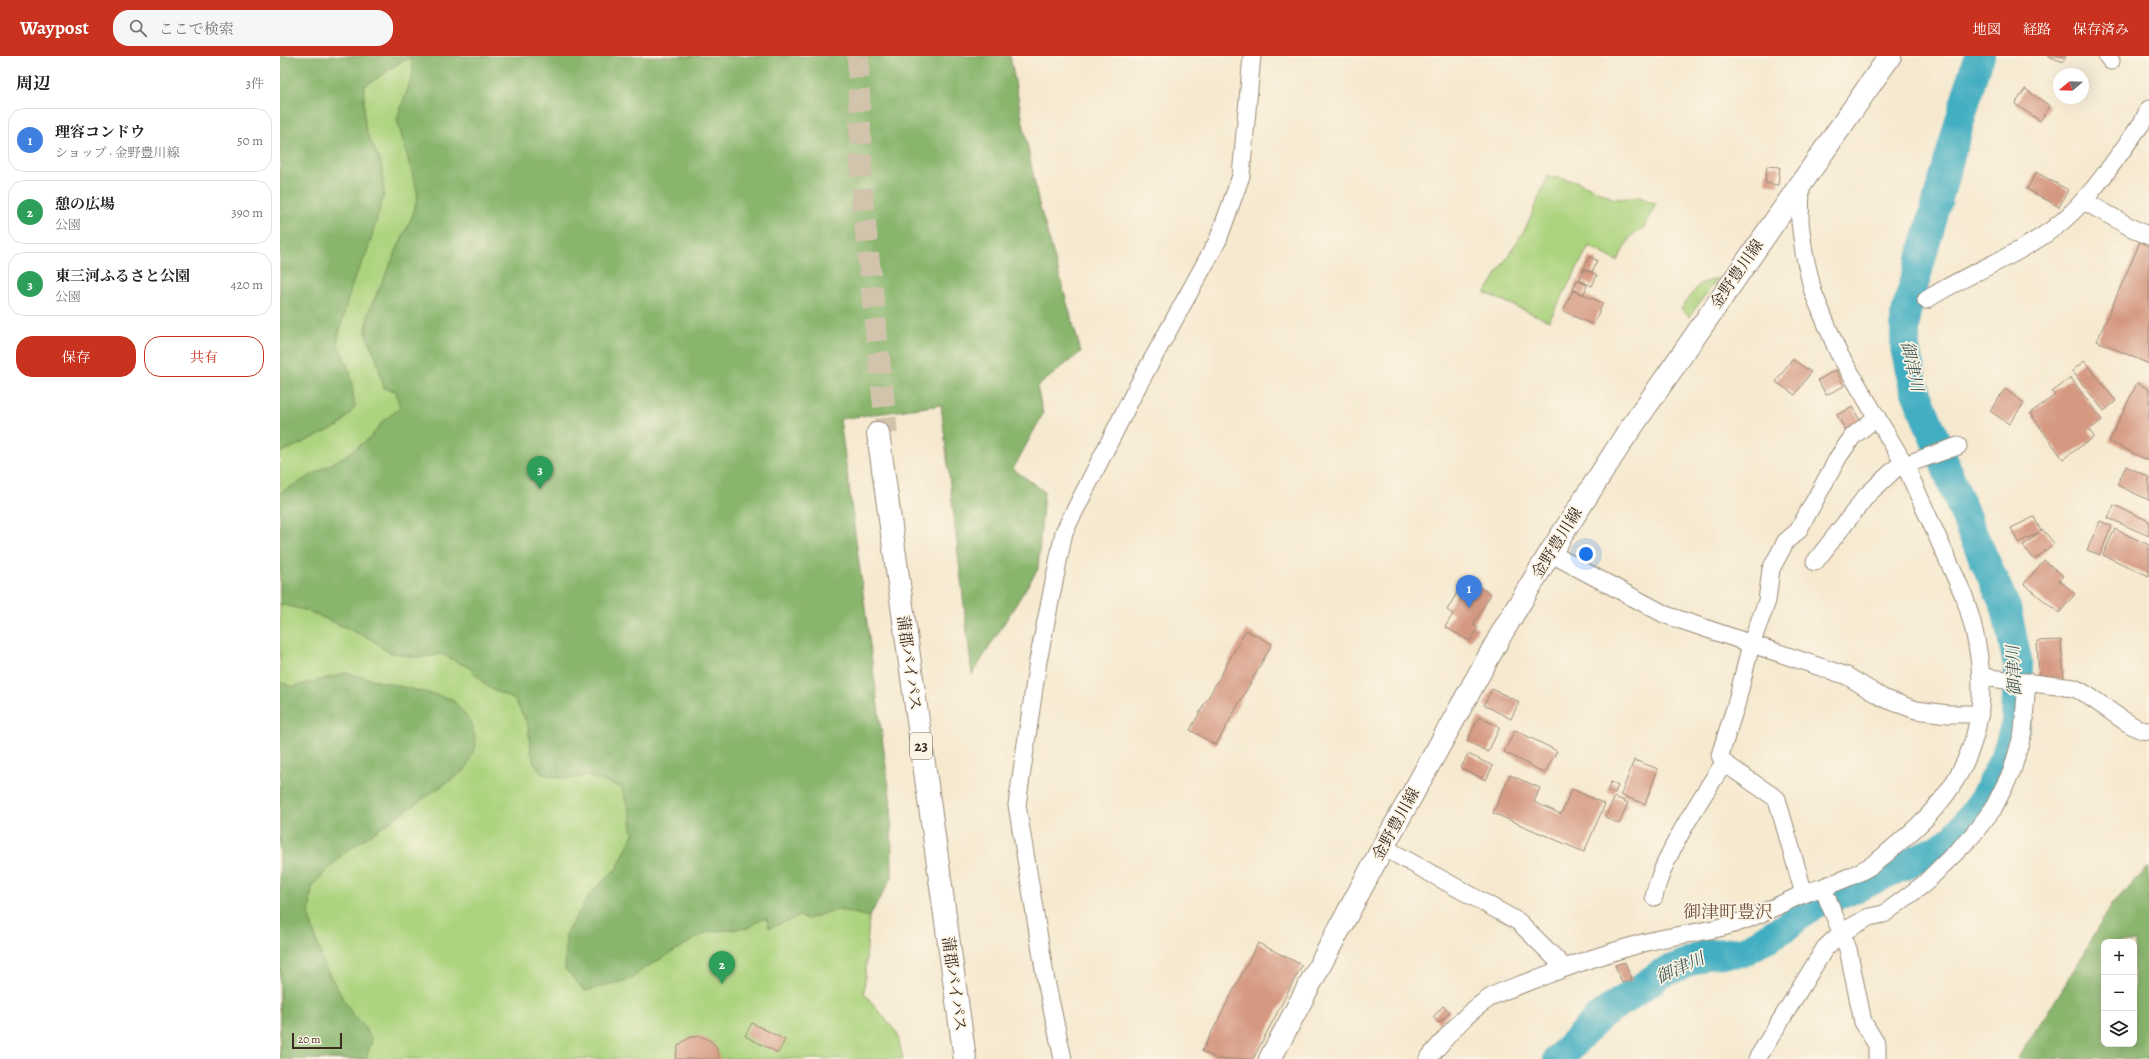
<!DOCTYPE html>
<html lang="ja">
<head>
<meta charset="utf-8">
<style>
	:root { --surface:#fff; --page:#f6f6f6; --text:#202124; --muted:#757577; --line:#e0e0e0; --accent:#c8321e }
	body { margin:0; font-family:Alegreya,"Noto Serif JP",serif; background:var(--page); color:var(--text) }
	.controls { position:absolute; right:12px; bottom:12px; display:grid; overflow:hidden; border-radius:8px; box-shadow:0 4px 16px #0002 }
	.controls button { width:36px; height:36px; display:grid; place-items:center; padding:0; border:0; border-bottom:1px solid var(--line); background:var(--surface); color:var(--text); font:20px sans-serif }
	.compass { position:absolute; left:1773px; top:12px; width:36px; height:36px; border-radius:50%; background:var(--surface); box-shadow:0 4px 16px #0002; rotate:251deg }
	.scale { position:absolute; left:12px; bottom:10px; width:50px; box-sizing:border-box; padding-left:4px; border:2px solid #3b2a1e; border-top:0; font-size:11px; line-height:14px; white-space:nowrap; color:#3b2a1e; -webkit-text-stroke:3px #fcf5e5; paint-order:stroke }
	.you { position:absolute; left:1306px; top:498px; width:14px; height:14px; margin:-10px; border:3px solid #fff; border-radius:50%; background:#1a73e8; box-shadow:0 0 0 6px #1a73e833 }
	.badge { display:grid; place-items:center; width:26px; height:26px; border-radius:50%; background:var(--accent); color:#fff; font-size:13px; font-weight:700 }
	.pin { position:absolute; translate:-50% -33px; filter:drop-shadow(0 1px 2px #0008) }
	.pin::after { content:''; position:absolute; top:21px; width:14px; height:12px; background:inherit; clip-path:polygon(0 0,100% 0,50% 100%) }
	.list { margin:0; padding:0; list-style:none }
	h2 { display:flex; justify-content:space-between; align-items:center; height:52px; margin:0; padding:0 16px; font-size:17px }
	h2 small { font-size:13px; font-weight:400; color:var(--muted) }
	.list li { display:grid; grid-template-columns:26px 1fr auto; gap:12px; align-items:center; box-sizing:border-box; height:64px; margin:0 8px 8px; padding:0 8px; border:1px solid var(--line); border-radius:16px }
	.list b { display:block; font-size:15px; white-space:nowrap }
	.list p { margin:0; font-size:13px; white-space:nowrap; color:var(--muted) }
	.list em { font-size:13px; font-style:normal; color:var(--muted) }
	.actions { display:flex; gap:8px; padding:12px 16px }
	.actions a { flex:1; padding:9px 0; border:1px solid var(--accent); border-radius:16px; text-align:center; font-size:14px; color:var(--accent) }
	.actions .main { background:var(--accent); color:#fff }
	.icon { flex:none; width:22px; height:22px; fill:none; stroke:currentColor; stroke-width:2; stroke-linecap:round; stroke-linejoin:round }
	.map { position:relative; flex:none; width:1869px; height:1003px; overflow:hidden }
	header { display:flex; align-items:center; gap:24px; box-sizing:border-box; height:56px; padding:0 20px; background:var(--accent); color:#fff }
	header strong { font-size:19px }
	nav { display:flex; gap:22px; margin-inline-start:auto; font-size:14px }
	.search { width:280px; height:36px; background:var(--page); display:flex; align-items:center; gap:10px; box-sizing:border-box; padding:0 14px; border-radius:16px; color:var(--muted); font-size:15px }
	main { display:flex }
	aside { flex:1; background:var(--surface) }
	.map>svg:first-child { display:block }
	.green { fill:#acd37e; stroke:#747e4e }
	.forest { fill:#89b56d; stroke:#627046; fill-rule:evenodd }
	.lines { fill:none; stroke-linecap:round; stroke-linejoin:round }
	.river { stroke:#43aec1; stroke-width:30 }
	.building { fill:#d59982 }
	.trunk-tunnel { stroke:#d1c3ac; stroke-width:22; stroke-dasharray:22 11; stroke-linecap:butt }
	.minor-casing { stroke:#988a77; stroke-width:19 }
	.secondary-casing { stroke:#988a77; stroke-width:24 }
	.trunk-casing { stroke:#988a77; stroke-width:24 }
	.minor { stroke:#fff; stroke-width:17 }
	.secondary { stroke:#fff; stroke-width:22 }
	.trunk { stroke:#fff; stroke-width:22 }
	.labels { text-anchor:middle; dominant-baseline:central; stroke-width:3.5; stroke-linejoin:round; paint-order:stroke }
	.shield { fill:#fcf5e5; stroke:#75675a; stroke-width:1 }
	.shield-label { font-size:15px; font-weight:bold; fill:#3b2a1e }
	.street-label { font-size:16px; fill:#3b2a1e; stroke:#fcf5e5 }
	.water-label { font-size:17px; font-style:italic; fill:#3e5857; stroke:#fcf5e5 }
	.quarter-label { font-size:18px; fill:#715141; stroke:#fcf5e5 }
</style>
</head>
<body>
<header>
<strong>Waypost</strong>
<div class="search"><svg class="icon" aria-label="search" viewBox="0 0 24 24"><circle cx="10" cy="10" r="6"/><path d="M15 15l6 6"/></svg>ここで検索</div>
<nav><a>地図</a><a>経路</a><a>保存済み</a></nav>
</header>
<main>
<aside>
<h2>周辺<small>3件</small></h2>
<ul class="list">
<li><span class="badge" style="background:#3f7fe0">1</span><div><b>理容コンドウ</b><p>ショップ · 金野豊川線</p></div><em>50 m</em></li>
<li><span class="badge" style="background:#2e9e5b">2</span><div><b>憩の広場</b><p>公園</p></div><em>390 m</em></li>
<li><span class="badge" style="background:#2e9e5b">3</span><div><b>東三河ふるさと公園</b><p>公園</p></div><em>420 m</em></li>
</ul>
<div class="actions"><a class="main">保存</a><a>共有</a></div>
</aside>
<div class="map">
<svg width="1869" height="1003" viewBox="0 0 1869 1003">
	<rect width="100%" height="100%" fill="#fcf5e5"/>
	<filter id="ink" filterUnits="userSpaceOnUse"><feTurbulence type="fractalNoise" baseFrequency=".025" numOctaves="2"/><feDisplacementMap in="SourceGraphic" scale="8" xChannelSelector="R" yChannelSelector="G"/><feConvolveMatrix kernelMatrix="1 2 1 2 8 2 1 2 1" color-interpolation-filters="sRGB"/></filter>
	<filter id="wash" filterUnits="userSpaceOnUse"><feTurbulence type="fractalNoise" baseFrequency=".012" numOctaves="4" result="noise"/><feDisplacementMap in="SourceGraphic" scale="16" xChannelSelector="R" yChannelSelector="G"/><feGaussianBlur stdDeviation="0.9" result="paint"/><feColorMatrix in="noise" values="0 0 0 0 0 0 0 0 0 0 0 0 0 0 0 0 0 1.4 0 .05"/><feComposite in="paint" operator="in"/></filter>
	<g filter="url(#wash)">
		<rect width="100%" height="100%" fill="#f6e9d0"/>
		<g class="green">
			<polygon points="130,0 199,0 556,732 611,748 612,821 589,861 584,937 617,977 623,1003 0,1003 0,86"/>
			<polygon points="1268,120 1296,125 1335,143 1360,141 1376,148 1363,173 1351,180 1337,205 1309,190 1269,265 1205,237 1246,171"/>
			<polygon points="1438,222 1409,261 1401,253 1420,228"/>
		</g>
		<g class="forest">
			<polygon points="0,0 730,0 758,144 801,296 757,331 763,358 733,413 764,435 758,513 692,619 661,349 560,363 611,748 612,821 589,861 558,853 527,863 520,860 489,872 487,863 482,863 468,872 427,876 363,913 351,923 305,935 285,913 286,877 311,837 338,811 353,778 350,757 341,731 307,720 287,723 262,718 254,706 251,695 248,669 235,644 209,632 188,611 161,598 139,602 108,596 91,583 28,555 0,548 0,437 67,399 91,381 102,366 120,352 116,335 104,332 97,304 86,278 88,257 133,158 138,139 117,63 133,18 132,2 120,6 84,31 84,59 86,76 101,106 104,139 86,199 74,223 66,250 57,286 70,316 75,351 59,370 0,397"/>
			<polygon points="66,617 172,643 192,667 196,689 185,714 64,797 32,830 29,860 44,909 72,958 83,969 92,984 86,1003 0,1003 0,626 12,631"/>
			<path d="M 1869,811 L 1869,1003 L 1737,1003 L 1780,937 L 1833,846 ZM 1824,886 L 1854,886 L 1854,988 L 1824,988 Z"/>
		</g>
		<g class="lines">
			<polyline class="river" points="1278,1003 1319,961 1381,918 1427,898 1463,896 1504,872 1534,848 1574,833 1658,793 1674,783 1702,746 1726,699 1736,667 1738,609 1726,552 1690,472 1633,328 1625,292 1625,260 1695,11 1700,0"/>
		</g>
		<g id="blocks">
			<g class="building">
				<polygon points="1768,0 1786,0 1783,6"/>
				<polygon points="1745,33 1770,50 1760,65 1735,48"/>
				<polygon points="1487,110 1500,111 1498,129 1485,127"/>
				<polygon points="1756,116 1788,134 1779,151 1747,133"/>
				<polygon points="1860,186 1869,190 1869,308 1817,285"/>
				<polygon points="1309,201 1317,204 1312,216 1304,213"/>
				<polygon points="1304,213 1317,219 1312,230 1299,224"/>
				<polygon points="1297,224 1307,229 1304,238 1293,233"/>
				<polygon points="1293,234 1323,247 1313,269 1283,255"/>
				<polygon points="1512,303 1531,316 1515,339 1496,326"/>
				<polygon points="1804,305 1836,345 1824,355 1792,315"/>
				<polygon points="1556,314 1564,330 1546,339 1538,324"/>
				<polygon points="1791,322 1822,364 1809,374 1814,381 1783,403 1750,357 1775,339 1772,336"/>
				<polygon points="1857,327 1869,333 1869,405 1829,385"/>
				<polygon points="1725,333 1744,347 1729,368 1710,355"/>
				<polygon points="1573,351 1582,369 1567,377 1557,359"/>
				<polygon points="1846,410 1869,421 1869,444 1837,429"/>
				<polygon points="1834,449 1869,465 1869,480 1828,462"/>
				<polygon points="1754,461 1761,475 1762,473 1774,487 1755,504 1743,490 1759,476 1738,487 1731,472"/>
				<polygon points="1820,465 1832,470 1820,499 1807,494"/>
				<polygon points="1835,473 1869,489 1869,520 1823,499"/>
				<polygon points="1764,504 1783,520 1779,524 1795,538 1779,557 1744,528"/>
				<polygon points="1185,523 1211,538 1193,569 1198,572 1190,585 1165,571 1173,558 1167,554"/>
				<polygon points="966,574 992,588 936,689 910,674"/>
				<polygon points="1781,584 1784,623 1759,624 1757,585"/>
				<polygon points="1212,633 1239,646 1231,663 1204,649"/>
				<polygon points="1199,661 1220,671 1208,696 1187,685"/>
				<polygon points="1235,674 1277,695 1265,717 1224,696"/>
				<polygon points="1188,698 1213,710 1206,724 1181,712"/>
				<polygon points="1354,704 1378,713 1365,748 1341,739"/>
				<polygon points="1230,719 1260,732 1254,746 1281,758 1292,733 1325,748 1304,796 1213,757"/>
				<polygon points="1331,726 1338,730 1334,738 1327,735"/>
				<polygon points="1335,741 1348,747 1339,768 1325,761"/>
				<polygon points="978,887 1022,909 973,1003 937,1003 922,995"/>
				<polygon points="1345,906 1352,924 1342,927 1335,909"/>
				<polygon points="1163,950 1170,956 1159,967 1153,961"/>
				<polygon points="472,967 505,984 498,997 465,980"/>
				<polygon points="420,980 431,985 436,991 440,1003 395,1003 398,990 404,985 411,981"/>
			</g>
		</g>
	</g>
	<g filter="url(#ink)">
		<use href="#blocks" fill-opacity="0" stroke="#988a77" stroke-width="1"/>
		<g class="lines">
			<polyline class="trunk-tunnel" points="578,0 582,140 607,378"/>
			<g class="minor-casing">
				<g id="minor">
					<polyline points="1827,0 1831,5"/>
					<polyline points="1804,145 1852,172 1869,180"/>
					<path d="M 1646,244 C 1687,217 1734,202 1774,172 C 1810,145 1835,103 1862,67 L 1869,53"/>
					<polyline points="1270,497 1386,559 1567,620 1603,642 1636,654 1668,658 1700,658"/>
					<polyline points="1535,506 1587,439 1616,412 1678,390"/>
					<path d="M 1702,621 L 1794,632 C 1815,640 1851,676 1869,675"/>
					<polyline points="1444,707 1497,743 1524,838"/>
					<polyline points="1103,791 1239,866 1285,912"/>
					<polyline points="1543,832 1568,893 1583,966 1597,989 1597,1003"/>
					<path d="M 1374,841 C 1382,801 1421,742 1444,707 L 1440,699 L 1456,649 L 1471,588 L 1487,545 L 1491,513 L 1506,485 L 1518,475 L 1559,400 L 1573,380 L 1597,361"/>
					<polyline points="783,1003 766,925 737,749 758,605 784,476 855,335 938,184 961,120 972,0"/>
					<path d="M 1148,1003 C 1168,979 1184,958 1211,941 C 1224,933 1242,929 1256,923 C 1291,909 1327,897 1363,887 C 1392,879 1422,877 1450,869 C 1475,862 1498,849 1521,839 C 1545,830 1570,823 1592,809 C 1605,800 1617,788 1629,778 C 1706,711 1716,633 1684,540 L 1625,409 L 1558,296 L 1533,236 L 1524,197 L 1520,166 L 1521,127"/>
					<polyline points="1477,1003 1545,892 1561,877 1589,861 1604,858 1644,828 1691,781 1713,753 1732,715 1743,676 1747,626"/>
				</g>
			</g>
			<g class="secondary-casing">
				<polyline id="secondary" points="990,1003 1103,791 1223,575 1270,497 1344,382 1610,0"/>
			</g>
			<g class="trunk-casing">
				<polyline id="trunk" points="598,377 685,1003"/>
			</g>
			<use href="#minor" class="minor"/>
			<use href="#secondary" class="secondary"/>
			<use href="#trunk" class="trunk"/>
		</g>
	</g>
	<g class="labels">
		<rect class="shield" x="630" y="677" width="22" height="26" rx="3"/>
		<g class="shield-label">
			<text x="641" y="690">23</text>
		</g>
		<g class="street-label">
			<text transform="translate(1457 218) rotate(-55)">金野豊川線</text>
			<text transform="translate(1277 487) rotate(-58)">金野豊川線</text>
			<text transform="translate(629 607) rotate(82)">蒲郡バイパス</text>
			<text transform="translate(1116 768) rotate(-61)">金野豊川線</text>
			<text transform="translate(674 928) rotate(82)">蒲郡バイパス</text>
		</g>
		<g class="water-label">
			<text transform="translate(1632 310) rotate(78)">御津川</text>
			<text transform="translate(1734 615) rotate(-93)">御津川</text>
			<text transform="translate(1400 912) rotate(-24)">御津川</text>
		</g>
		<g class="quarter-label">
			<text x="1448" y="856">御津町豊沢</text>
		</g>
	</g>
</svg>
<div class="controls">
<button>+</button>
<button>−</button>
<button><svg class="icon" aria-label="layers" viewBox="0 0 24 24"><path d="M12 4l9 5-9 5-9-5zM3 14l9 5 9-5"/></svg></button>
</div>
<svg class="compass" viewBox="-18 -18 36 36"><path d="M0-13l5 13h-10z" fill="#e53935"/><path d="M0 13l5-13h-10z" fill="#757577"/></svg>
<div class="scale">20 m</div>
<div class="you"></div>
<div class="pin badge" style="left:1189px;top:552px;background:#3f7fe0">1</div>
<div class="pin badge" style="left:442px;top:928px;background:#2e9e5b">2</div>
<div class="pin badge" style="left:260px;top:433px;background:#2e9e5b">3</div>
</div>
</main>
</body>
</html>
